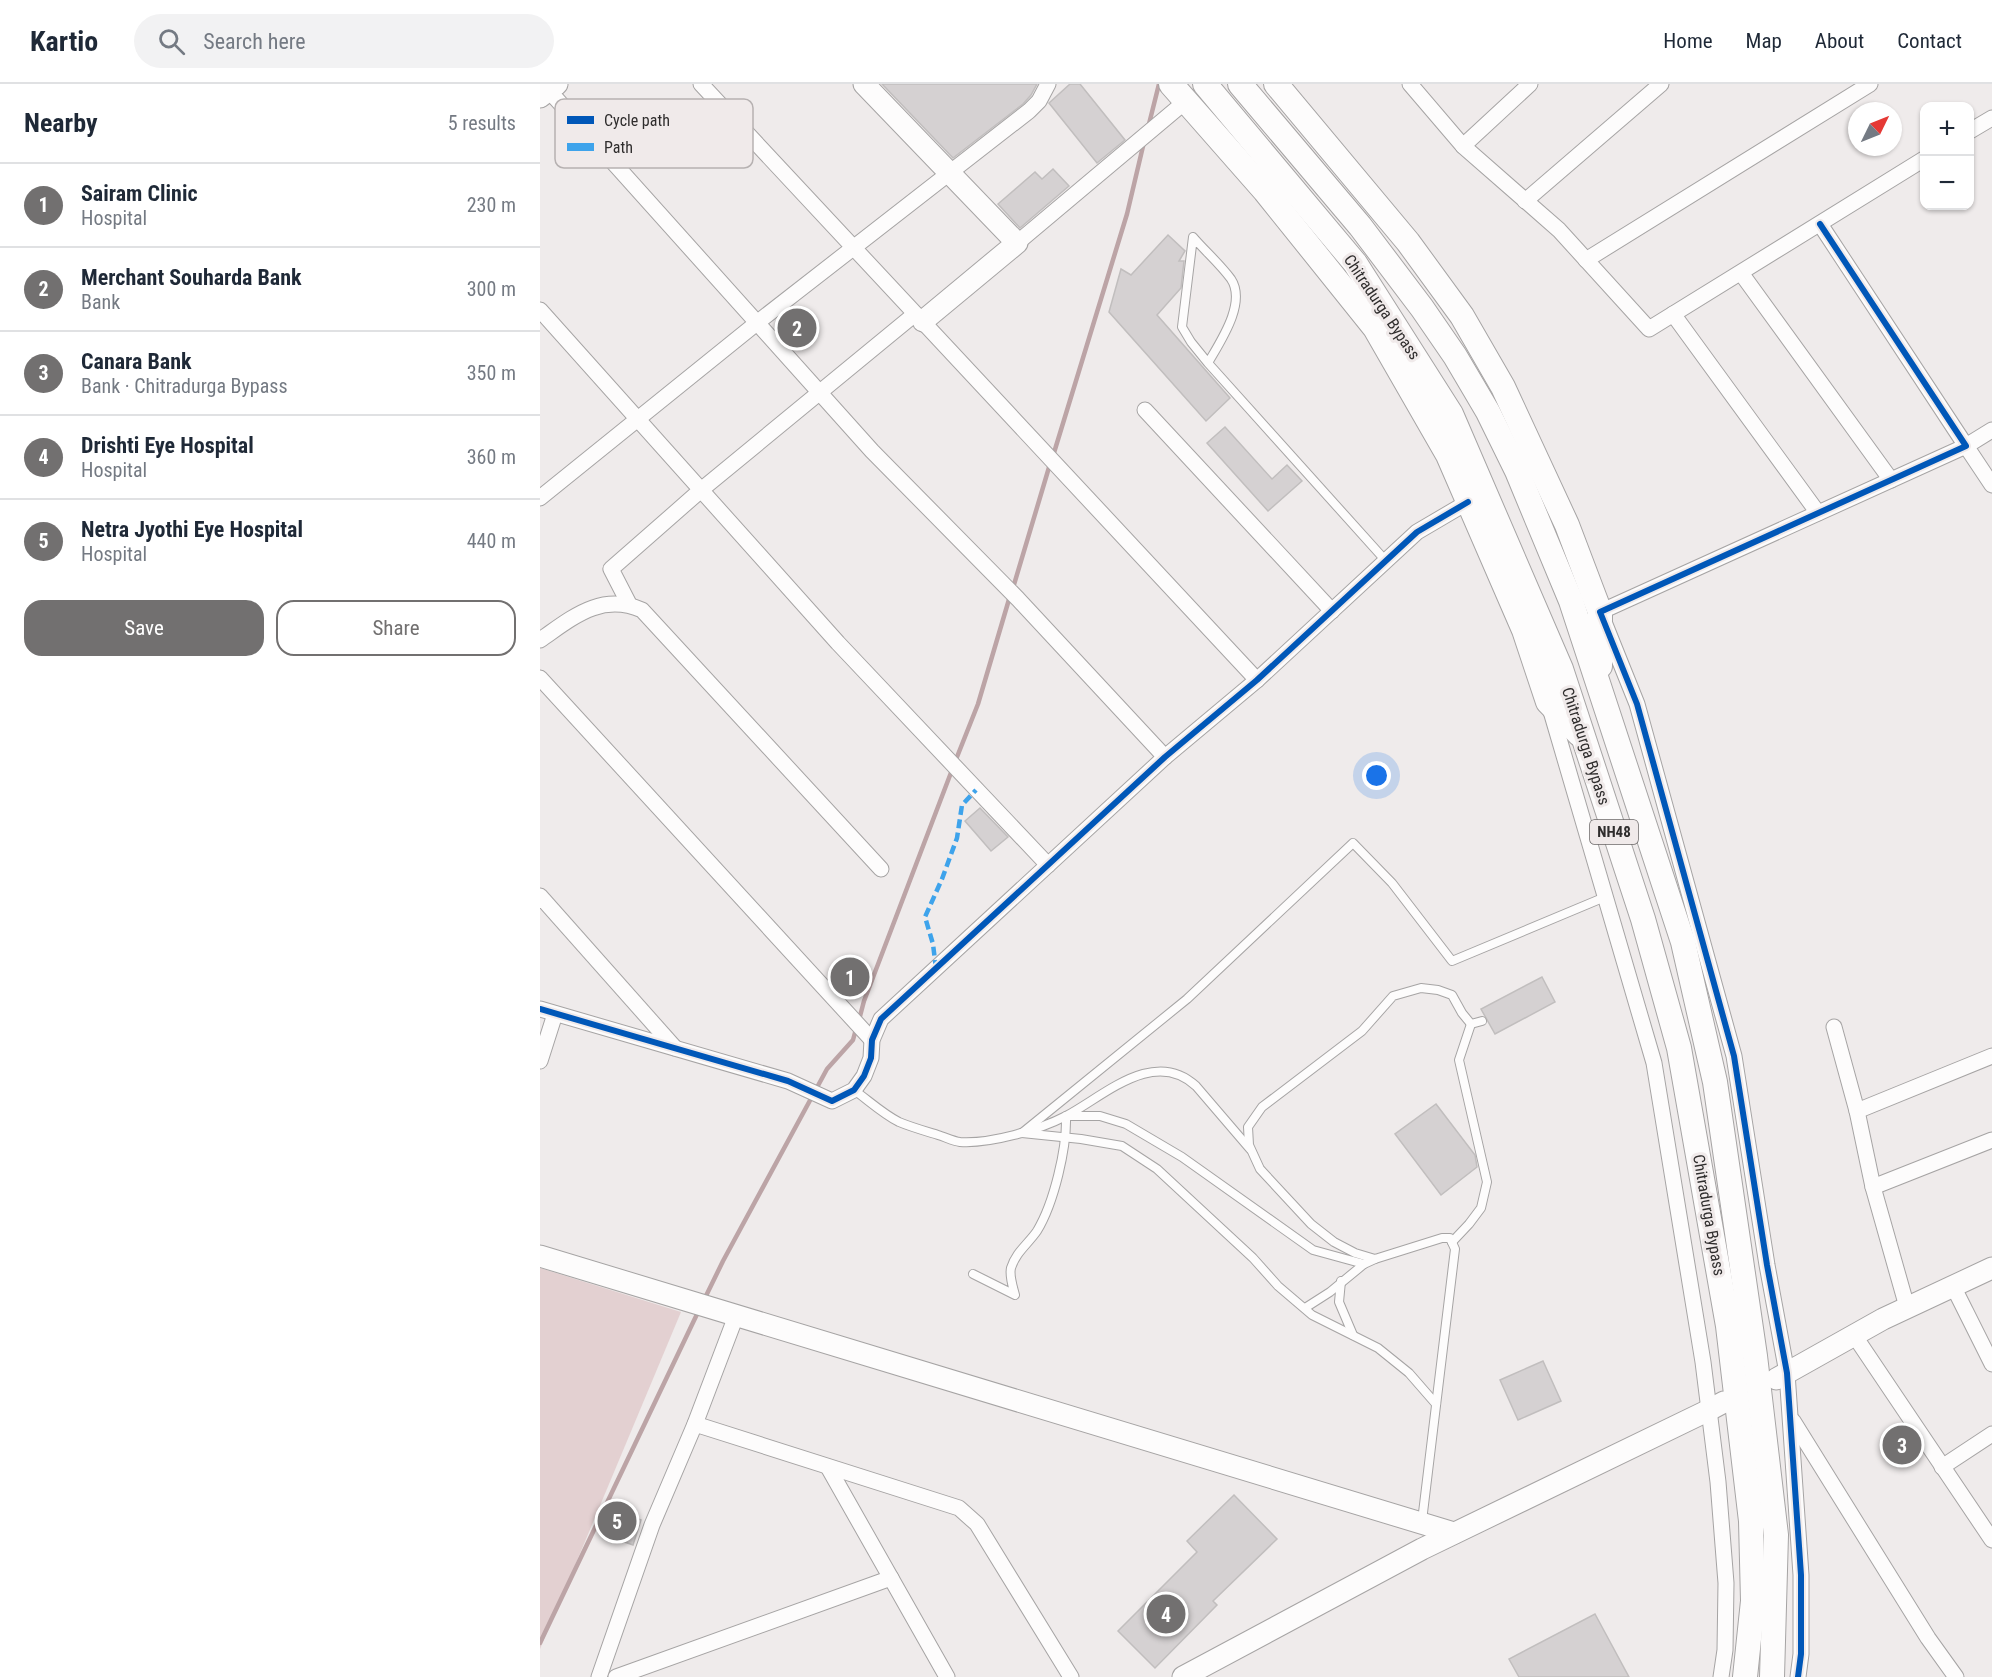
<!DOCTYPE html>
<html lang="en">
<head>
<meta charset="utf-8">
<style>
	:root { --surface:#fff; --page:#f2f2f3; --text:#1f2937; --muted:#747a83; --line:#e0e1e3; --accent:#727070 }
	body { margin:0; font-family:"Roboto Condensed",sans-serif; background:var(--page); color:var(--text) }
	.controls { position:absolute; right:18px; top:18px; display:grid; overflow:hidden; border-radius:12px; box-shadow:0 2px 4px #0004 }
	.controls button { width:54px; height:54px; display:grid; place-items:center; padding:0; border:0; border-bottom:2px solid var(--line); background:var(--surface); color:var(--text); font:30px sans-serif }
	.compass { position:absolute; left:1308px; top:18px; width:54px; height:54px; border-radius:50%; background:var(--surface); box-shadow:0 2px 4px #0004; rotate:47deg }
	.you { position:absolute; left:837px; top:692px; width:21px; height:21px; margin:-15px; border:4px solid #fff; border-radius:50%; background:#1a73e8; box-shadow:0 0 0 9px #1a73e833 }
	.badge { display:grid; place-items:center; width:39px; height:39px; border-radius:50%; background:var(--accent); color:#fff; font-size:20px; font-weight:700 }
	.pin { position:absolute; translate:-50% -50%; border:3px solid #fff; box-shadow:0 2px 6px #0006 }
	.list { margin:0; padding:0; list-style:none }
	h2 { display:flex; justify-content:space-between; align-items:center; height:78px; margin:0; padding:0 24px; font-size:26px }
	h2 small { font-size:20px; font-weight:400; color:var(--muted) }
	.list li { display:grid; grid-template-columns:39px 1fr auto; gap:18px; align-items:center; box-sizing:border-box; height:84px; padding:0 24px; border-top:2px solid var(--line) }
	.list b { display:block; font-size:22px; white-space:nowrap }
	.list p { margin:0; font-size:20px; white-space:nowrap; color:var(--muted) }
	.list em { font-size:20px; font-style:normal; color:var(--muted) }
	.actions { display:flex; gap:12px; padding:18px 24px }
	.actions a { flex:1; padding:14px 0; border:2px solid var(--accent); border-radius:18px; text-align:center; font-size:21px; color:var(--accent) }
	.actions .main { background:var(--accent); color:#fff }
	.icon { flex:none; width:33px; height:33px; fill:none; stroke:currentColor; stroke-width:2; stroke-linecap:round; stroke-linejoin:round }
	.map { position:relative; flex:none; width:1452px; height:1593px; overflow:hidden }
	header { display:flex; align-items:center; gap:36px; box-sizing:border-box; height:84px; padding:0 30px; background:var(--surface); border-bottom:2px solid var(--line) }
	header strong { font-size:28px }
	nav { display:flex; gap:33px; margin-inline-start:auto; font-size:21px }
	.search { width:420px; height:54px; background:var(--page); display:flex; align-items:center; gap:15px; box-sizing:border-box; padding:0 21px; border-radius:33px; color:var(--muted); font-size:22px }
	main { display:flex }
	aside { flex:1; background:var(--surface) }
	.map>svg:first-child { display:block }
	.green { fill:#e3d0d1 }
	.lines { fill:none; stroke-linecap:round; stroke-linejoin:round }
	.stream { stroke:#bca4a6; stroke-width:4.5 }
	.building { fill:#d5d1d2; stroke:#c1bebe; stroke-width:1.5 }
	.lane-casing { stroke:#a6a4a4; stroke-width:10 }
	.street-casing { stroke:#a6a4a4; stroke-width:17 }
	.secondary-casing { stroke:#a6a4a4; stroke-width:23 }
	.primary-casing { stroke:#a6a4a4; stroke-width:26 }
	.lane { stroke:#fdfcfc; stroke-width:8 }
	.street { stroke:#fdfcfc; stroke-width:15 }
	.secondary { stroke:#fdfcfc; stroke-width:21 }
	.primary { stroke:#fdfcfc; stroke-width:24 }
	.quiet { stroke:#3ea3eb; stroke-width:4.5; stroke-dasharray:9 4.5; stroke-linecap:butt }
	.cycleway-casing { stroke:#f0eaea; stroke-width:10 }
	.cycleway { stroke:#0057b8; stroke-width:6 }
	.labels { text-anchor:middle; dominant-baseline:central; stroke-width:6; stroke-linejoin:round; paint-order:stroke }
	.shield { fill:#f0eaea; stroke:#696666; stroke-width:1.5 }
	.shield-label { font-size:15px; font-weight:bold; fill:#2f2d2d }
	.street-label { font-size:16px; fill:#2f2d2d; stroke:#f0eaea }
	.key { fill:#f0eaea; stroke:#b6b1b1; stroke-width:1.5 }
	.key-label { font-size:16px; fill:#2f2d2d }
</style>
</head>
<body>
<header>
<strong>Kartio</strong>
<div class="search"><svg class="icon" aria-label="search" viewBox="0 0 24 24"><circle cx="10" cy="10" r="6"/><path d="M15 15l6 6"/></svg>Search here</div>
<nav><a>Home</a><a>Map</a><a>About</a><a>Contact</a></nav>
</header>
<main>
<aside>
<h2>Nearby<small>5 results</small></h2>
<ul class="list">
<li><span class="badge">1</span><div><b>Sairam Clinic</b><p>Hospital</p></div><em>230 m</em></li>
<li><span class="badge">2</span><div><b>Merchant Souharda Bank</b><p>Bank</p></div><em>300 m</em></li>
<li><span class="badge">3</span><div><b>Canara Bank</b><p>Bank · Chitradurga Bypass</p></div><em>350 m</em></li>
<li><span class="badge">4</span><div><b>Drishti Eye Hospital</b><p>Hospital</p></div><em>360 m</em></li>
<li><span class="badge">5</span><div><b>Netra Jyothi Eye Hospital</b><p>Hospital</p></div><em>440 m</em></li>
</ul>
<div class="actions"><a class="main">Save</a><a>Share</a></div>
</aside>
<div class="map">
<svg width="1452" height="1593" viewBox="0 0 1452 1593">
	<rect width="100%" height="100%" fill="#efebeb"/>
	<polygon class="green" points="0,1184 141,1228 0,1565"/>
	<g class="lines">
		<g class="stream">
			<polyline points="608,44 619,0"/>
			<polyline points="513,372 587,130 604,58"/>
			<polyline points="473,504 510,380"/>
			<polyline points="415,678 438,620 470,512"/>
			<polyline points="319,936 324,917 412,686"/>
			<polyline points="164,1216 183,1177 287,985 313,956 316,945"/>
			<polyline points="0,1559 159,1226"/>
		</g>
	</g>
	<g class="building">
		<polygon points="342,0 497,0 491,11 483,20 413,74"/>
		<polygon points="530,0 540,0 585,56 557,79 509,19"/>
		<polygon points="513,85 529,102 480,144 458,120 495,88 502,95"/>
		<polygon points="628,151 645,167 639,177 644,177 641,204 617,231 690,314 666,337 569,228 581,185 591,191"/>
		<polygon points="685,343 732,395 747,381 762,397 728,427 667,359"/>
		<polygon points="440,724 468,753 451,767 425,737"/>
		<polygon points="312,876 327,891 307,909 293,893"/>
		<polygon points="1002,893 1015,918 955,950 941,925"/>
		<polygon points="896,1020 935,1071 937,1083 901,1111 855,1050"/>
		<polygon points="1003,1277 1021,1317 978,1336 960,1296"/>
		<polygon points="694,1411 737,1455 673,1517 677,1521 615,1584 578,1547 657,1468 647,1457"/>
		<polygon points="67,1424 101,1436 93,1461 59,1449"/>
		<polygon points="1055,1530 1089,1593 979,1593 969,1575"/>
	</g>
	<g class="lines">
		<g class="lane-casing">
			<g id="lane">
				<path d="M 668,279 L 651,258 L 642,243 L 653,153 C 665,167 680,180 691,195 C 707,219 680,258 668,279 L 846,477"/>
				<path d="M 314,1006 C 328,1016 343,1030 359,1038 C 371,1043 385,1047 398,1051 C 405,1053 413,1057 420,1058 C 450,1060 499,1046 526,1032 C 564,1012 614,963 656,1002 L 710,1065"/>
				<polyline points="482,1049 647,915 813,759 852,799 912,877 1065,813"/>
				<polyline points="482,1049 541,1055 582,1062 617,1085 713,1174 738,1202 772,1231 838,1264 869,1289 896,1320"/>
				<polyline points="912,1158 929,1140 941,1124 947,1098 919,976 931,940"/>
				<path d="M 433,1190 L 475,1211 C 473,1203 469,1192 471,1184 C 476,1168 488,1160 497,1147 C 514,1119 527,1064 526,1032 L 560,1032 L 586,1040 L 642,1073 L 773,1166 L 824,1180 L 835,1175"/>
				<polyline points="801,1197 799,1218 813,1251"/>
				<polyline points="765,1224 790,1208 824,1180"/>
				<polyline points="882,1437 915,1165 910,1154 902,1154 835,1175 815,1169 794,1158 771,1140 720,1085 709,1061 708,1043 722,1023 822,947 853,912 881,904 898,906 912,911 922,929 931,940 942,937"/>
			</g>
		</g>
		<g class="street-casing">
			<g id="street">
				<polyline points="3,0 332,367 478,515 625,673"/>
				<polyline points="161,0 717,596"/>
				<polyline points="870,0 923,62 1019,146 1109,245 1384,75"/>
				<polyline points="1430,47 1452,34"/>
				<polyline points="923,62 990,0"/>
				<polyline points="985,117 1121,0"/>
				<polyline points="477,159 646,17"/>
				<polyline points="1046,176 1330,0"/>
				<polyline points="1201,189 1351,396"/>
				<polyline points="0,226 298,559 508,781"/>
				<polyline points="1133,230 1278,429"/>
				<polyline points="605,326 792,527"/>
				<polyline points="1452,346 1426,362 1452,401"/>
				<polyline points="0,414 218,238 489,27 499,17 508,0"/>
				<polyline points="89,520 71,485 161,406 375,230"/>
				<path d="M 0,556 C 32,534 61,508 102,526 L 341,785"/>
				<polyline points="0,594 332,956"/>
				<polyline points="1010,624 1114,979 1163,1278 1178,1398 1186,1499 1185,1566 1181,1593"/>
				<polyline points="0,812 135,964"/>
				<polyline points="0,925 248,997 292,1017 314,1006 324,992 331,974 332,956 341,935 625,673 717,596 877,448 928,418"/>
				<polyline points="1294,943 1317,1027 1333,1103 1367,1223"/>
				<polyline points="0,977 15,930"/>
				<polyline points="1317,1027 1452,972"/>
				<polyline points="1333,1103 1452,1056"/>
				<polyline points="1413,1202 1452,1280"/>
				<polyline points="1314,1251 1452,1456"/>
				<polyline points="1253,1337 1388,1554 1416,1593"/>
				<polyline points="155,1340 196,1232"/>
				<polyline points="288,1383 407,1593"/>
				<polyline points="1402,1383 1452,1350"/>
				<polyline points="59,1593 112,1441 155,1340 419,1424 437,1440 531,1593"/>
				<polyline points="76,1593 351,1494"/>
				<polyline points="1258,1593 1261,1570 1261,1491 1247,1289 1227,1181 1194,972 1097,620 1060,528 1426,362 1280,140"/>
			</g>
		</g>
		<g class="secondary-casing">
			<g id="secondary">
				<polyline points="324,0 477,159 383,237"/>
				<polyline points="0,13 17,0"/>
				<polyline points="0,1172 914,1449"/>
				<polyline points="1236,1295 1343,1235 1452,1184"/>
				<polyline points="643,1593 882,1465 1169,1326 1184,1318"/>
			</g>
		</g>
		<g class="primary-casing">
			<g id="primary">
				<polyline points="631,0 725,107 835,244 908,371 984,546 1008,618 1039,650"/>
				<polyline points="665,0 815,179 911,330 1021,585 1103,835 1139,964 1188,1242 1211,1437 1213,1517 1205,1593"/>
				<polyline points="700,0 820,142 882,224 915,272 948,328 977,387 1031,517 1143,858 1175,998 1215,1272 1236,1451 1232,1593"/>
				<polyline points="736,0 868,158 922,232 963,303 1027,441 1060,528 1060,582"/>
			</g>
		</g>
		<use href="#lane" class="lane"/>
		<use href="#street" class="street"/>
		<use href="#secondary" class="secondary"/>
		<use href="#primary" class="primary"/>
		<polyline class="quiet" points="396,885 393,860 385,833 402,795 417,754 422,721 436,706"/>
		<g class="cycleway-casing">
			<g id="cycleway">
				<polyline points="0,925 248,997 292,1017 314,1006 324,992 331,974 332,956 341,935 625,673 717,596 877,448 928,418"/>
				<polyline points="1258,1593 1261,1570 1261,1491 1247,1289 1227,1181 1194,972 1097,620 1060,528 1426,362 1280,140"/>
			</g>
		</g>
		<use href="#cycleway" class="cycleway"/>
	</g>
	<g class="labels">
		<rect class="shield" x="1050" y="736" width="48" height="24" rx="4.5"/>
		<g class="shield-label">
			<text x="1074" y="748">NH48</text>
		</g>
		<g class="street-label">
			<text transform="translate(842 223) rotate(56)">Chitradurga Bypass</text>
			<text transform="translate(1046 662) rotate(72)">Chitradurga Bypass</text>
			<text transform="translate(1169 1131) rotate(80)">Chitradurga Bypass</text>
		</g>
	</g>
	<rect x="15" y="15" width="198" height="69" rx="9" class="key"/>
	<rect x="27" y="32" width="27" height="8" fill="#0057b8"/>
	<rect x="27" y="59" width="27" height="8" fill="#3ea3eb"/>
	<g class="key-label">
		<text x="64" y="42">Cycle path</text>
		<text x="64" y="69">Path</text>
	</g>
</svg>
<div class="controls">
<button>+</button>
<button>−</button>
</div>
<svg class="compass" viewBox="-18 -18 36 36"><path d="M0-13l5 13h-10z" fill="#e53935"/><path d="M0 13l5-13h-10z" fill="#747a83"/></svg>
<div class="you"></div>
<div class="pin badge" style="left:310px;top:893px">1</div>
<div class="pin badge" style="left:257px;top:244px">2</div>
<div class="pin badge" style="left:1362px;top:1361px">3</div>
<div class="pin badge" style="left:626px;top:1530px">4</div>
<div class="pin badge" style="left:77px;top:1437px">5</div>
</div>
</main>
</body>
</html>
